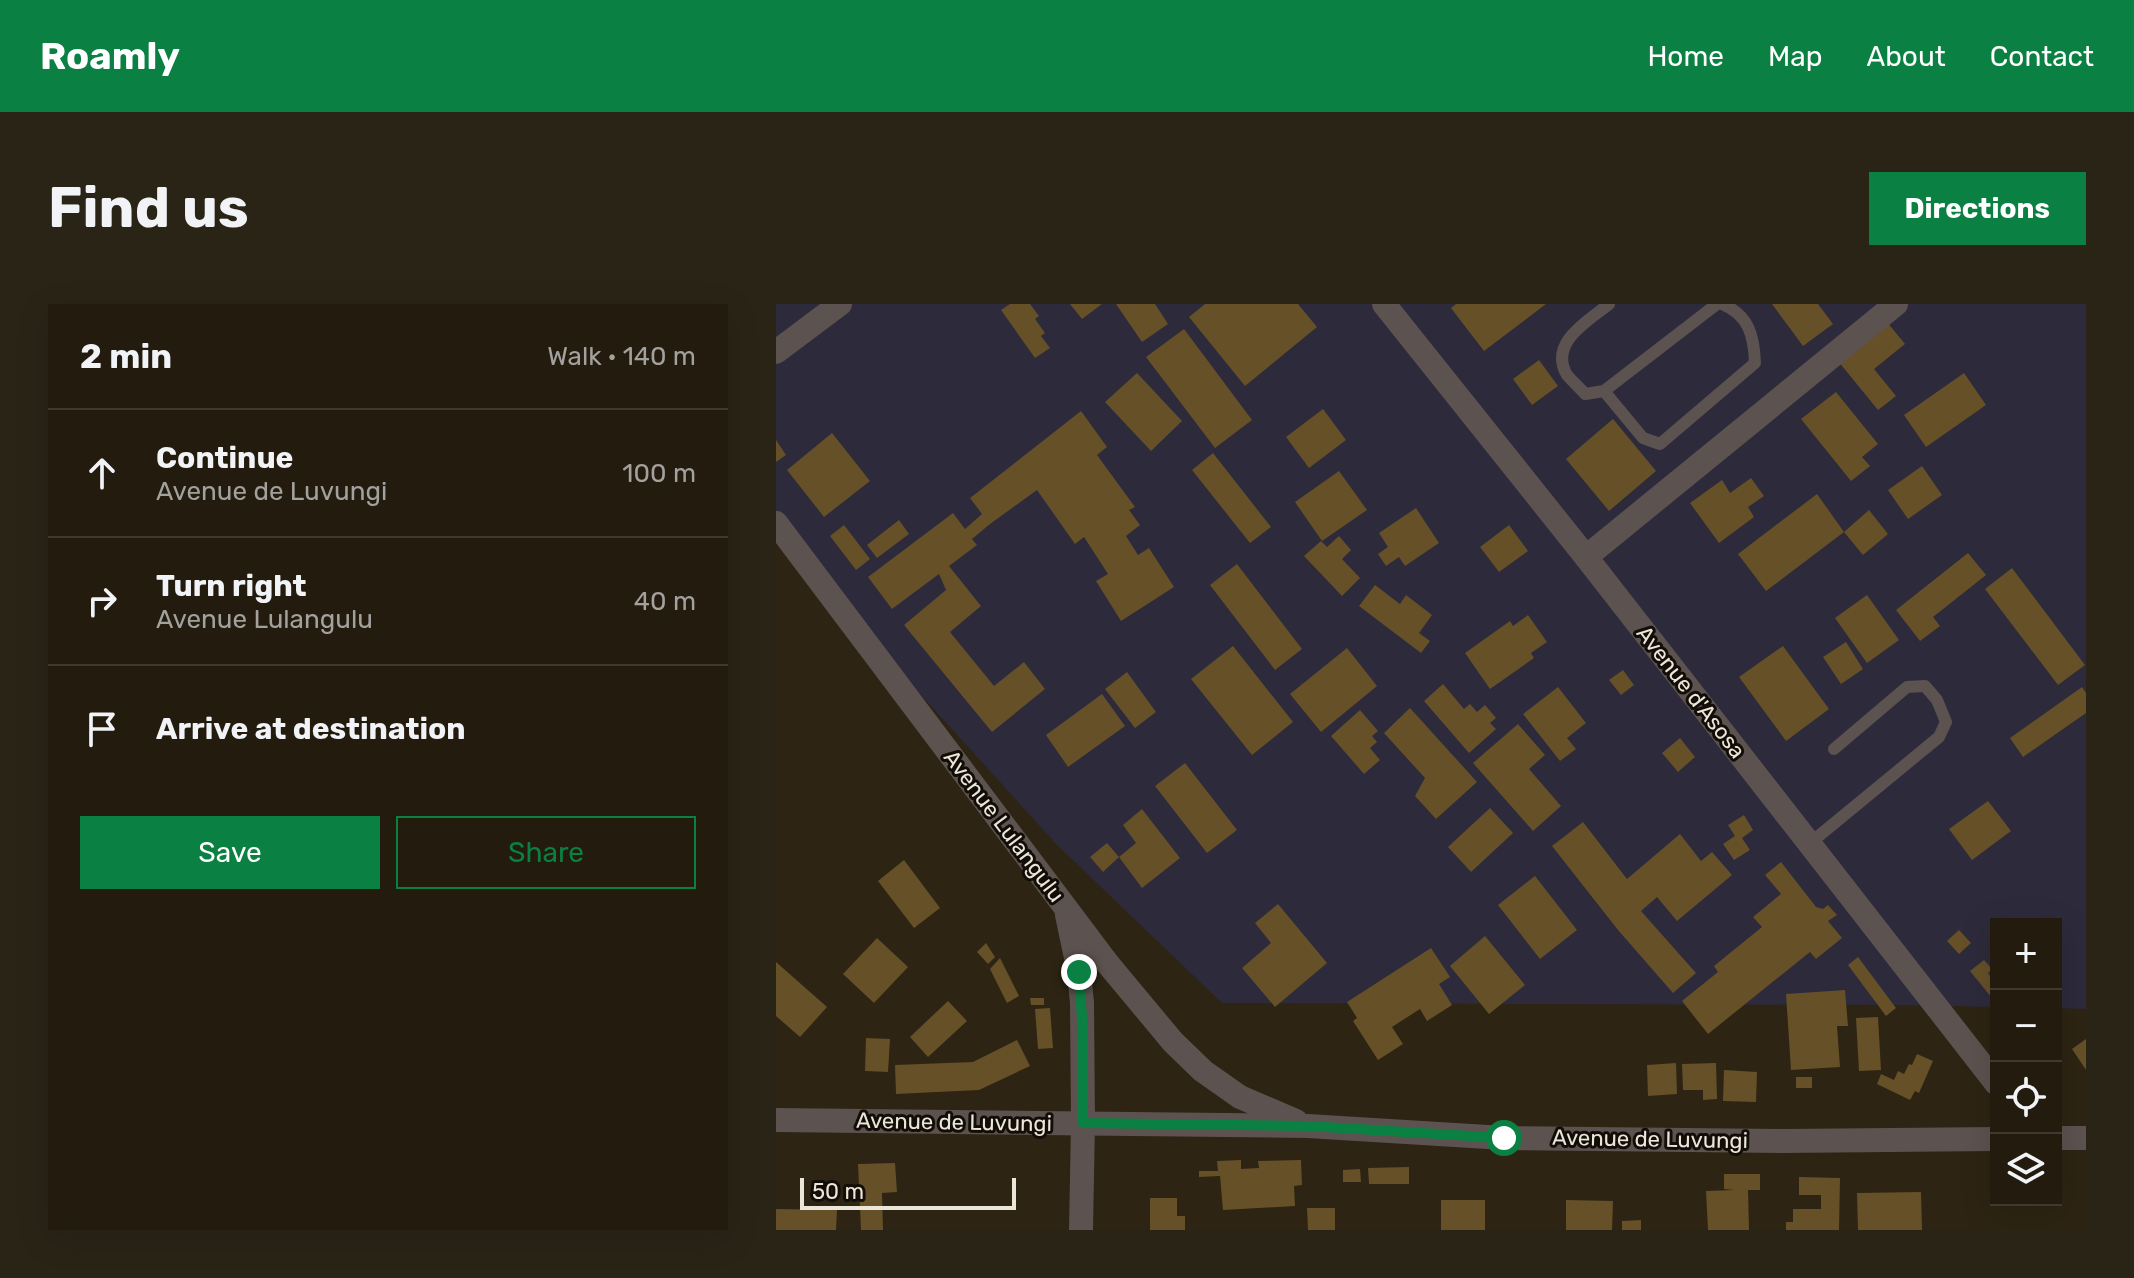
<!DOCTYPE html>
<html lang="en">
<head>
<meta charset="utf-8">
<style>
	:root { --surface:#221b0e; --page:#2a2417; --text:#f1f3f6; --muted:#a2a19e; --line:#3f392e; --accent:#0b8043 }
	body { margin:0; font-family:Rubik,sans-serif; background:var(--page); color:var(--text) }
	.controls { position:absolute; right:24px; bottom:24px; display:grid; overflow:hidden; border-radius:0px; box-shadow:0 8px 32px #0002 }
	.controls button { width:72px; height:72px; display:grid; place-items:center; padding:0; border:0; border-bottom:2px solid var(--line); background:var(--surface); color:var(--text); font:40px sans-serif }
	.scale { position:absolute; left:24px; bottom:20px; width:216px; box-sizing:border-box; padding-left:8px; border:4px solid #ebe5da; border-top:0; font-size:22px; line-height:28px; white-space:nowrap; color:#ebe5da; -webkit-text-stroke:6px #120e07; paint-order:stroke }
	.stop { position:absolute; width:24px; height:24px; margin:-18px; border:6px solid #0b8043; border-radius:50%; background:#fff }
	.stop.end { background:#0b8043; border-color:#fff; box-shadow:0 2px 8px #0008 }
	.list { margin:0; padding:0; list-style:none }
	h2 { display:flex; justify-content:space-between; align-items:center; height:104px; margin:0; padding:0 32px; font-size:34px }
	h2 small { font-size:26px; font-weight:400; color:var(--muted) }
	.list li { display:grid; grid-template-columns:52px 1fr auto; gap:24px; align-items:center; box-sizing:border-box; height:128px; padding:0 32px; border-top:2px solid var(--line) }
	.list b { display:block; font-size:30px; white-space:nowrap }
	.list p { margin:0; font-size:26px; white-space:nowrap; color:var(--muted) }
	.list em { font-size:26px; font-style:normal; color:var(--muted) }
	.actions { display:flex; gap:16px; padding:24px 32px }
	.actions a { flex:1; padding:18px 0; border:2px solid var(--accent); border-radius:0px; text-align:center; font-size:28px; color:var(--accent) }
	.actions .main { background:var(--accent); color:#fff }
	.icon { flex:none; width:44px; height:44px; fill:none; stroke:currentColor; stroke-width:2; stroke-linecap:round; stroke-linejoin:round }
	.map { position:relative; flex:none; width:1310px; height:926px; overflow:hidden; border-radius:0px }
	header { display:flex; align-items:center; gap:48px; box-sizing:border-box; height:112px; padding:0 40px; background:var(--accent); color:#fff }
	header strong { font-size:38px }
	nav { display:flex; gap:44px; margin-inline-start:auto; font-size:28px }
	.intro { display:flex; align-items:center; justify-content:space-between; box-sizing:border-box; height:192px; padding:0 48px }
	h1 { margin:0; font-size:56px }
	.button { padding:20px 36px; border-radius:0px; background:var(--accent); color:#fff; font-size:28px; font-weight:700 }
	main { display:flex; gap:48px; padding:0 48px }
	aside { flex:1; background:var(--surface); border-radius:0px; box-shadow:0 8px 32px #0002 }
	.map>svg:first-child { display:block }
	.industrial { fill:#2d2a3b }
	.building { fill:#655028 }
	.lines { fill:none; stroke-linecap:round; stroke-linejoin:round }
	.service { stroke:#5c524f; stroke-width:12 }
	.minor { stroke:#5c524f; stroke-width:24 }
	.tertiary { stroke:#5c524f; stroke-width:24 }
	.route { stroke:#0b8043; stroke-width:10 }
	.labels { text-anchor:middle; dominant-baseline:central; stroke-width:6; stroke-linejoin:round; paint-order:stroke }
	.street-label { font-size:22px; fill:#ebe5da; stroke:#120e07 }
</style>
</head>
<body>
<header>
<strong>Roamly</strong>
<nav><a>Home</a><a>Map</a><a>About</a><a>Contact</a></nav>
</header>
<div class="intro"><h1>Find us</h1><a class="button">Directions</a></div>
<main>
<aside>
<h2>2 min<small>Walk · 140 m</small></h2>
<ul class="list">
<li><svg class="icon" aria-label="ahead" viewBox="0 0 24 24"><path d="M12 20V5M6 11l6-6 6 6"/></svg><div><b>Continue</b><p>Avenue de Luvungi</p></div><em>100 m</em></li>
<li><svg class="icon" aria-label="right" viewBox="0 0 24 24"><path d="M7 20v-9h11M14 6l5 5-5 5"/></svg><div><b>Turn right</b><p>Avenue Lulangulu</p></div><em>40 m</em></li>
<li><svg class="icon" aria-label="arrive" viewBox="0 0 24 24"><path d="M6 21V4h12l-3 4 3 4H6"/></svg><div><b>Arrive at destination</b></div></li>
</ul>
<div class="actions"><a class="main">Save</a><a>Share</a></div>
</aside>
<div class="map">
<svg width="1310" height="926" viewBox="0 0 1310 926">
	<rect width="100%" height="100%" fill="#2d2413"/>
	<polygon class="industrial" points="0,0 1310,0 1310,705 1280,704 1280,620 1220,620 1220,703 1132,701 446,699 280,540 0,231"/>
	<g class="building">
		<polygon points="234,0 254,0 263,12 259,15 269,29 265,32 274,44 259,54 225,6"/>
		<polygon points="294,0 326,0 306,15"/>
		<polygon points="340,0 379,0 392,20 366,38"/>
		<polygon points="429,0 522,0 541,23 469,82 413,13"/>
		<polygon points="680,0 770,0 708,47 675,4"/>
		<polygon points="996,0 1042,0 1057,20 1027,42"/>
		<polygon points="1111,18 1129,40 1098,65 1120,92 1102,106 1062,57"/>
		<polygon points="408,25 476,116 439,144 370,53"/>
		<polygon points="763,56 782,82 756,101 737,75"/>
		<polygon points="361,69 406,117 375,147 329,98"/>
		<polygon points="1188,69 1210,101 1150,143 1128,111"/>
		<polygon points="1060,88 1102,140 1086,153 1094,162 1075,177 1025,115"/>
		<polygon points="547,105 570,136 533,164 510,133"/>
		<polygon points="305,107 331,143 321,151 359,203 353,206 364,221 350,232 362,251 373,244 398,283 345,317 320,277 332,270 308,233 299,240 261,186 214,220 196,235 201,241 173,262 205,302 174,328 218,382 248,358 269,385 216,428 128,321 170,286 163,270 116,305 92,273 177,209 189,225 206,210 194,194"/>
		<polygon points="837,115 880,167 833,207 790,155"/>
		<polygon points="56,129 94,177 48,213 11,166"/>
		<polygon points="0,136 10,151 0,158"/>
		<polygon points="437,149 495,223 474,239 416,166"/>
		<polygon points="1146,162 1166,191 1132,215 1112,186"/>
		<polygon points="563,167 591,206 546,237 519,198"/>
		<polygon points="975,174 988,192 972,203 978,213 943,239 914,199 946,176 954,189"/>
		<polygon points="1041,190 1068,228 990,287 962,250"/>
		<polygon points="640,204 663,239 629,262 623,253 610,262 602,250 612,243 603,229"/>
		<polygon points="1093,206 1112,230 1087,251 1068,228"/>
		<polygon points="123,216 133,230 101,254 91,241"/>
		<polygon points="68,221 94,255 80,266 54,232"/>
		<polygon points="733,221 752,247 723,268 704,243"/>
		<polygon points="563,232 575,246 566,255 584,274 566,292 528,252 545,237 551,243"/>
		<polygon points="1192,249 1210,271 1157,313 1164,322 1144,337 1120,306"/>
		<polygon points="461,260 526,345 499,366 434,281"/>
		<polygon points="1236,264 1309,361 1282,381 1209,285"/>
		<polygon points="599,281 624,300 630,291 656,311 643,329 654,337 645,349 583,302"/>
		<polygon points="1091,291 1123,336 1091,359 1059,314"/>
		<polygon points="752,311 771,338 755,349 758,354 714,385 689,349 734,317 737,322"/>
		<polygon points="1070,338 1087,365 1065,380 1047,353"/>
		<polygon points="457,342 517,418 476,451 415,375"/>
		<polygon points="1007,342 1053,405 1010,437 963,373"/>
		<polygon points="571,344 601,382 545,428 514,390"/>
		<polygon points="847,366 858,381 845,391 833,376"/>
		<polygon points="351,368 380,408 359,424 329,385"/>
		<polygon points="667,380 688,405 694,400 701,408 709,401 720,414 714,419 720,425 693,449 648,397"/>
		<polygon points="782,383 810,419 791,434 800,445 784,457 747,410"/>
		<polygon points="1306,383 1310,389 1310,409 1247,453 1234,434"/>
		<polygon points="326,390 349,422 292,463 270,431"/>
		<polygon points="634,404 701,478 660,515 639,492 649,474 608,429"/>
		<polygon points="584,406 602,427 596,432 601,438 594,444 604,456 588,470 555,432"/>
		<polygon points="742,420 769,451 753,465 785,502 757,527 697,459"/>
		<polygon points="904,434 919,453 902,468 886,449"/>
		<polygon points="409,459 461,526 431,549 379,482"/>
		<polygon points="1212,497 1235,527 1196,556 1173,525"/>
		<polygon points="714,504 737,529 695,568 672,543"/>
		<polygon points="366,505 404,554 366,584 343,553 360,539 347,521"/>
		<polygon points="968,511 977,526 966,534 974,546 958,556 947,540 959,532 952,521"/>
		<polygon points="807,518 851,575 904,530 925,557 936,548 956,571 901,617 881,593 865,607 920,669 897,689 842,626 776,542"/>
		<polygon points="331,539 343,553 327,568 314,553"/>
		<polygon points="128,556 164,604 138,624 102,577"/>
		<polygon points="1005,558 1040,603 1047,605 1052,601 1061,611 1052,617 1066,634 1040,655 1034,648 932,730 906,697 942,668 938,662 986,623 977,613 1005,590 989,571"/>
		<polygon points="759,572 801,626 764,655 722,601"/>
		<polygon points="502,600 551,659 499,703 466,664 495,639 479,619"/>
		<polygon points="1183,626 1195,639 1183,650 1171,637"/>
		<polygon points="709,632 749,681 713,710 674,662"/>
		<polygon points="101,634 132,663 98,699 67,670"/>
		<polygon points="210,639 219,653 212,660 201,648"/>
		<polygon points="655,644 674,673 663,680 676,701 651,717 644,705 616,723 627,740 602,756 577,717 581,714 571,698"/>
		<polygon points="1082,653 1120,704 1110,712 1072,661"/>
		<polygon points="224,654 243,692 231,699 214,665"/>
		<polygon points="1208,656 1216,665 1212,669 1220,680 1220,699 1194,667"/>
		<polygon points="0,658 51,703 24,733 0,712"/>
		<polygon points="1069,686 1072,722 1061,722 1064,763 1015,766 1010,690"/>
		<polygon points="254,694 268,694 268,701 255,701"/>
		<polygon points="172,697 191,717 152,753 134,733"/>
		<polygon points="274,704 277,744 262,745 259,705"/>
		<polygon points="1102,713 1105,766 1083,767 1080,714"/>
		<polygon points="90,734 114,735 112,768 89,767"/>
		<polygon points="1310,735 1310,766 1296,745"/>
		<polygon points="241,736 254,762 203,786 120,790 119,761 197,758"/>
		<polygon points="1141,750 1157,757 1143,789 1139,787 1134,796 1101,780 1105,770 1118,776 1122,767 1128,770 1133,760 1136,761"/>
		<polygon points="900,759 901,790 872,792 871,761"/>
		<polygon points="940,759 941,795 927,796 927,786 907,786 906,760"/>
		<polygon points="948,766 981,768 980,798 947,797"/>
		<rect x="1020" y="773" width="16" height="11"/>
		<polygon points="465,856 465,865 483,864 482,857 525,856 526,881 518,882 519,902 447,906 444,872 423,873 423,867 442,867 441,857"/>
		<polygon points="119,859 121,888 106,889 107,926 85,926 82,860"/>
		<polygon points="633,863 633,880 593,880 592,864"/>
		<polygon points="584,865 585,878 567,878 567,866"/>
		<polygon points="948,870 984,870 984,886 972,886 973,926 932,926 930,887 959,886 948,885"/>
		<polygon points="1023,873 1064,874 1063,926 1010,926 1010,918 1017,918 1017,905 1045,905 1045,891 1023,891"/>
		<polygon points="1145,888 1146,926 1082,926 1081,889"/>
		<polygon points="374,894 401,894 401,912 409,912 409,926 374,926"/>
		<rect x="665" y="896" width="44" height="30"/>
		<polygon points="790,896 837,897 836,926 790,926"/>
		<polygon points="531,904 559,904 559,926 532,926"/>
		<polygon points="0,905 61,906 60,926 0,926"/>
		<polygon points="865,916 865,926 846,926 846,917"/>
	</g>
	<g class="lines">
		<g class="service">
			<path d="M 833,0 C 812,17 772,39 791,71 C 796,77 804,84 809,90 L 828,87 L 941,0"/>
			<path d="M 828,87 L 867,134 L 884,140 L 979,59 C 978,32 973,11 946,0"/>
			<polyline points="1033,540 1163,433 1170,418 1161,396 1149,382 1131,383 1058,445"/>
		</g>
		<g class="minor">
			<polyline points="608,0 810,253 1220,779"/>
			<polyline points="0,48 64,0"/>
			<polyline points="810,253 1120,0"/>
		</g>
		<g class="tertiary">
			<polyline points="0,219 332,660 397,738 427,767 464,793 520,817"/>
			<polyline points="291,611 303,668 306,699 307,819 305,926"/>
			<polyline points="0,816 532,822 728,834 1008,837 1220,835"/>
			<polyline points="1280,834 1310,834"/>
		</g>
	</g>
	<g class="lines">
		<polyline class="route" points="303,668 307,730 307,819 532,822 728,834"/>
	</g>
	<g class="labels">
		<g class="street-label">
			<text transform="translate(915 388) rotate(52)">Avenue d'Asosa</text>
			<text transform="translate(228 522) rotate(53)">Avenue Lulangulu</text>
			<text transform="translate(178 818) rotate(1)">Avenue de Luvungi</text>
			<text transform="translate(874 835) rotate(1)">Avenue de Luvungi</text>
		</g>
	</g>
</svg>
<div class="controls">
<button>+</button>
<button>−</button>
<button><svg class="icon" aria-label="locate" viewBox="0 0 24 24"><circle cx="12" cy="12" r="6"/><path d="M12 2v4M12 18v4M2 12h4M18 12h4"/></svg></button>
<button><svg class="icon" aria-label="layers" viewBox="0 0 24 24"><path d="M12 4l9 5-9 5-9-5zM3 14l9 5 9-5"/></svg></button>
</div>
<div class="scale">50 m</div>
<div class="stop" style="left:728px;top:834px"></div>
<div class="stop end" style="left:303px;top:668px"></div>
</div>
</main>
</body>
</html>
